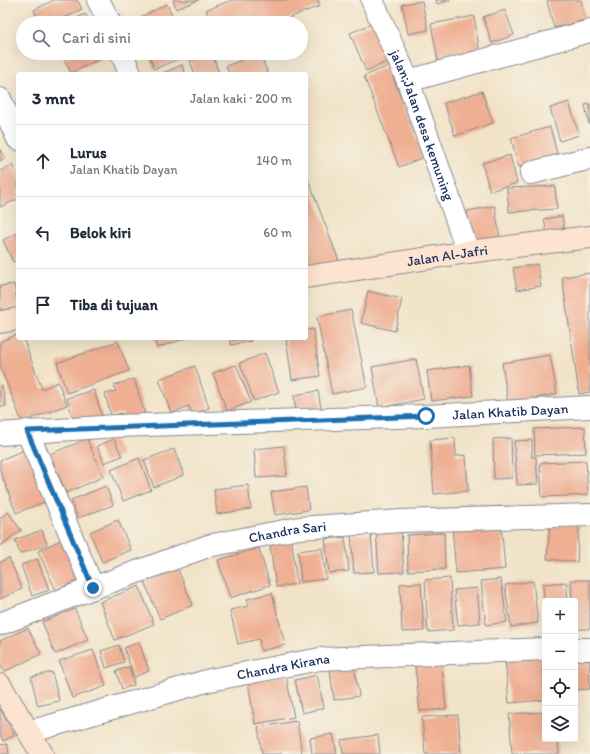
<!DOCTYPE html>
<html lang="id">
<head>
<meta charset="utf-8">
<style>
	:root { --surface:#fff; --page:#f6f6f7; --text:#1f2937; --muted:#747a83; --line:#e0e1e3 }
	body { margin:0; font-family:Itim,sans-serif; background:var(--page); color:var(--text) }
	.controls { position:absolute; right:12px; bottom:12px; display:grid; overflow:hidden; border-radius:4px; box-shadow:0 4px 16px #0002 }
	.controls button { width:36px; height:36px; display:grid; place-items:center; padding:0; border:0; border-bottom:1px solid var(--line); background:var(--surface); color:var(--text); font:20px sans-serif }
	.stop { position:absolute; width:12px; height:12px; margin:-9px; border:3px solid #1f6fb2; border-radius:50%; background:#fff }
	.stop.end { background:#1f6fb2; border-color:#fff; box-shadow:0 1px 4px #0008 }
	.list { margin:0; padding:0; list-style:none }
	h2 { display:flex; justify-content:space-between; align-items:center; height:52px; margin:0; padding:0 16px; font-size:17px }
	h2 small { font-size:13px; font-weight:400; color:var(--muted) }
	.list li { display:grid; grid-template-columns:26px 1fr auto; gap:12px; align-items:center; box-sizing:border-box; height:72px; padding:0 16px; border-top:1px solid var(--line) }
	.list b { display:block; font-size:15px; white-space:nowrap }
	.list p { margin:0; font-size:13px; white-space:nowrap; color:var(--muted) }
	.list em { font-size:13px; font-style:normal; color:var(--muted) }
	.icon { flex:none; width:22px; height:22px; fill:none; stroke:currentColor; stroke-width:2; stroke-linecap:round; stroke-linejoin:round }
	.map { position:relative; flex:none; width:590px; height:754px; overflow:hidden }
	.search { position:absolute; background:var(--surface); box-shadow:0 4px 16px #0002; left:16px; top:16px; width:292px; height:44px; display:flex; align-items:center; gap:10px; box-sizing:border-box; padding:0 14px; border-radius:22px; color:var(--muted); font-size:15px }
	.panel { position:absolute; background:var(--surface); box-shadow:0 4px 16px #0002; left:16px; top:72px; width:292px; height:268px; border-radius:4px }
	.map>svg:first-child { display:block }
	.building { fill:#efaf92 }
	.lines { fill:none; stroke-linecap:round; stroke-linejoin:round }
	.street-casing { stroke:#868992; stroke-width:24 }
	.secondary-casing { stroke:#868992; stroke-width:24 }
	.street { stroke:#fff; stroke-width:22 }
	.secondary { stroke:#fde4d0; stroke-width:22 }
	.route { stroke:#1f6fb2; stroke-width:5 }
	.labels { text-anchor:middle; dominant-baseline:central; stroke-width:3.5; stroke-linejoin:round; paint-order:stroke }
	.street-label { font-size:14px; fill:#1b2f5e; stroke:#f7f3e8 }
</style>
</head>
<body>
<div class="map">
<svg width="590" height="754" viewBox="0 0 590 754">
	<rect width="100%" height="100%" fill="#f7f3e8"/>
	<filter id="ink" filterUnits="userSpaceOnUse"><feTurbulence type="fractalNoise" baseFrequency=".025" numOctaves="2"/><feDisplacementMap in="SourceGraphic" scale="8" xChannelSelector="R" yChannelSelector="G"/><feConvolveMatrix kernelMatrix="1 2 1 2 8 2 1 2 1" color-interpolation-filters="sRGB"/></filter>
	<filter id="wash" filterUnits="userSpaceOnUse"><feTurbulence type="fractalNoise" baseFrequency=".012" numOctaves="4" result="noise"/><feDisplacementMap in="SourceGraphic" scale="16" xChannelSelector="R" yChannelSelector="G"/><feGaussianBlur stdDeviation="0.9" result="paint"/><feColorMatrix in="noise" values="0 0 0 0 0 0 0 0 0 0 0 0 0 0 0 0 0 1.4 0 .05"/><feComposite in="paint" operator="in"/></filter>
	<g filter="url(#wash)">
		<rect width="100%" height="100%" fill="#f1e3c7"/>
		<g id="blocks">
			<g class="building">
				<polygon points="54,0 77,0 82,9 55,23 41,23 34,10"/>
				<polygon points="173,0 199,0 176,9"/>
				<polygon points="232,0 318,0 320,6 275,23 211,23 206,10"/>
				<polygon points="436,0 450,0 437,4"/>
				<polygon points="550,0 581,0 586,20 554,28 547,1"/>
				<polygon points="422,1 428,30 408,34 402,4"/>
				<polygon points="167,4 176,23 144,23 141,17"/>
				<polygon points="505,10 514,35 492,43 483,17"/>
				<polygon points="85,14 90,23 66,23"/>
				<polygon points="474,16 480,54 438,61 431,24"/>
				<polygon points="374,23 389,61 366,71 350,33"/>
				<polygon points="76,53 105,53 106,56 71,73 64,59"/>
				<polygon points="148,53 193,53 154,69"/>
				<polygon points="212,53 219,74 195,74 190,61"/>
				<polygon points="260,53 268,74 229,74 226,66"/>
				<polygon points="182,65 185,74 161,74"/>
				<polygon points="389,66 424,157 399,167 364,76"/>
				<polygon points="482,91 493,123 455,136 444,103"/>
				<polygon points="569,102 579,135 560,141 550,108"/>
				<polygon points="590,104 590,124 589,124 585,105"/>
				<polygon points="550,127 558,157 519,167 511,138"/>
				<polygon points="0,149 5,158 0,161"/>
				<polygon points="510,155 517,183 490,191 482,163"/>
				<polygon points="12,165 18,177 18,199 0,207 0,171"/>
				<polygon points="306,174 339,261 306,273"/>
				<polygon points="555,186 557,209 509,212 507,188"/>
				<polygon points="495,206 500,239 472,244 467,211"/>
				<polygon points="562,216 565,232 547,234 544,219"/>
				<polygon points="18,233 18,260 13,262 3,240"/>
				<polygon points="537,264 541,286 517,290 513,268"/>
				<polygon points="590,273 590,392 579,394 562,277"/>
				<polygon points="14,284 18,308 0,310 0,286"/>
				<polygon points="368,291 402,299 395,331 361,323"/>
				<polygon points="351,310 367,387 332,394 317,317"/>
				<polygon points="313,329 320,376 292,380 286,338 306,338 306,330"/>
				<polygon points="18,334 18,338 23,338 42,389 58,382 67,405 22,422 0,366 0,342"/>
				<polygon points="154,338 187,338 157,348"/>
				<polygon points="230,338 251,338 251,341 231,345"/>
				<polygon points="118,341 129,371 67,393 57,363"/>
				<polygon points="265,353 279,392 254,401 240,363"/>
				<polygon points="550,355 557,394 508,403 502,363"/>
				<polygon points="416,359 424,399 379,408 372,367"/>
				<polygon points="236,365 251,402 227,411 213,373"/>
				<polygon points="469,365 473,396 431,401 427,371"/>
				<polygon points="195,366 209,408 192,415 189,406 171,413 159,379"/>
				<polygon points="134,379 145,414 124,420 122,413 111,416 105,394 116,391 114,385"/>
				<polygon points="2,385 6,406 0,407 0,386"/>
				<polygon points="94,390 103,419 76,428 67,398"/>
				<polygon points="318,391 321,408 296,412 294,395"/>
				<polygon points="585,427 586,453 535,455 534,429"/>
				<polygon points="455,438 456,456 466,455 468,491 434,494 430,440"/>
				<polygon points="511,438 512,478 494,479 493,439"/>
				<polygon points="87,439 103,477 66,493 50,454"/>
				<polygon points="114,439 122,456 104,463 97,446"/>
				<polygon points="532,440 532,457 536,457 538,484 517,485 514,441"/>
				<polygon points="284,446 287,476 256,478 254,449"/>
				<polygon points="27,449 47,501 16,513 0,470 0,460"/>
				<polygon points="174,449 184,475 154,487 144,460"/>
				<polygon points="139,458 151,490 123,501 111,470"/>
				<polygon points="586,461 588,495 542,497 540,463"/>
				<polygon points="248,485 251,509 217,514 214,489"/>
				<polygon points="106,486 113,505 78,518 71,500"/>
				<polygon points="306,487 309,510 275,515 271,492"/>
				<polygon points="8,512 21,530 0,546 0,518"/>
				<polygon points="118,520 131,550 102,562 90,532"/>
				<polygon points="501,523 505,569 456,573 452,527"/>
				<polygon points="550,524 579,526 577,562 547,559"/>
				<polygon points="401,529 404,572 379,573 376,530"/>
				<polygon points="42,530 47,544 20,554 15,540"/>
				<polygon points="444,533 445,569 408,571 407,535"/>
				<polygon points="371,534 374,572 354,573 351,535"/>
				<polygon points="291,536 297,584 276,587 269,539"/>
				<polygon points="345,537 349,571 329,573 325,539"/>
				<polygon points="65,538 83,578 56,590 38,551"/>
				<polygon points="259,548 270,585 230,598 218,560"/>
				<polygon points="322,548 326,579 301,582 298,551"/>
				<polygon points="9,558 22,589 0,599 0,562"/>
				<polygon points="37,559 49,590 32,596 21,565"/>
				<polygon points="176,565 193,605 160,619 143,579"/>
				<polygon points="450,578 453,630 428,632 425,580"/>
				<polygon points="501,579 507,622 486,625 481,581"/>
				<polygon points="571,580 590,580 590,629 575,629 575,601 572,601"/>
				<polygon points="533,581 538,623 511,627 505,585"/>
				<polygon points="566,582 568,601 544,601 543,584"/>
				<polygon points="421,583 424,631 402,632 400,584"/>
				<polygon points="139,586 154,624 115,640 100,602"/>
				<polygon points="477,588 480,623 458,625 454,590"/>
				<polygon points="272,593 285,645 261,651 259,639 238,644 230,610 249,606 247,599"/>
				<polygon points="75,609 88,640 55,654 42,622"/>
				<polygon points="28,628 41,654 4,672 0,663 0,641"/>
				<polygon points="139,642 149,671 134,677 124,648"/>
				<polygon points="119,645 124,662 106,668 101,651"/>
				<polygon points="93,650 106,686 72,698 59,661"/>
				<polygon points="589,653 590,689 575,690 575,654"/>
				<polygon points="441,655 446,709 420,711 414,657"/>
				<polygon points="542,655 545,700 509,703 505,659"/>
				<polygon points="354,666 359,696 334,700 330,670"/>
				<polygon points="129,667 134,685 122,689 116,671"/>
				<polygon points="52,672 59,701 38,706 31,677"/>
				<polygon points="286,675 294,717 255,724 248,682"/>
				<polygon points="317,675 324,708 302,713 295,680"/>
				<polygon points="0,708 14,735 3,741 0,734"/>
				<polygon points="545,712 545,739 558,739 559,754 512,754 509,714"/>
				<polygon points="458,715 461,754 425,754 422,717"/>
				<polygon points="297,721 302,754 262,754 258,727"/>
				<polygon points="333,734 337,754 312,754 310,738"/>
				<polygon points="378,735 380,754 343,754 341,740"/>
				<polygon points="7,744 9,754 0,754 0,745"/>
			</g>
		</g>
	</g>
	<g filter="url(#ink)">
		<use href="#blocks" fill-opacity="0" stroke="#868992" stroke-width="1"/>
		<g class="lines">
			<g class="street-casing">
				<g id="street">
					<polyline points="98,0 110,23"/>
					<path id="s1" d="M 372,0 L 408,81 L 468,252"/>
					<polyline points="122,53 130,74"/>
					<polyline points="408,81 590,31"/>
					<polyline points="0,99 18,139"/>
					<polyline points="531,173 590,158"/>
					<polyline points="27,431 93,588"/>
					<path id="s2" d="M 0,434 L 116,426 L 426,416 L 590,407"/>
					<path id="s3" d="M 0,624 L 93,588 L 208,546 L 299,528 L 401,521 L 590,515"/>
					<polyline points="575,649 590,649"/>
					<path id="s4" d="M 29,732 L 210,680 L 320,659 L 545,649"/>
				</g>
			</g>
			<g class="secondary-casing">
				<g id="secondary">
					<path id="s5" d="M 306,277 L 468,252 L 590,237"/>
					<polyline points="0,322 18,319"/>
					<polyline points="0,685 42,754"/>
				</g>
			</g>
			<use href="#street" class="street"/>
			<use href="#secondary" class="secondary"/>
		</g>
	</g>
	<g class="lines" filter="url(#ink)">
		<polyline class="route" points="93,588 27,431 426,416"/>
	</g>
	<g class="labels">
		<g class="street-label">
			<text stroke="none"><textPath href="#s1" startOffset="135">jalan;Jalan desa kemuning</textPath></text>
			<text stroke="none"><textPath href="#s5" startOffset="143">Jalan Al-Jafri</textPath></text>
			<text stroke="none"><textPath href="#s2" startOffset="511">Jalan Khatib Dayan</textPath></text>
			<text stroke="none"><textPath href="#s3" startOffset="303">Chandra Sari</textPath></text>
			<text stroke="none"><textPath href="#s4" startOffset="263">Chandra Kirana</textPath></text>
		</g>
	</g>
</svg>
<div class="controls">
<button>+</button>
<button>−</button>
<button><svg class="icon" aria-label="locate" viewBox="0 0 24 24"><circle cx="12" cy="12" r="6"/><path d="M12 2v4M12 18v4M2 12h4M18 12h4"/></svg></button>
<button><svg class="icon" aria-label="layers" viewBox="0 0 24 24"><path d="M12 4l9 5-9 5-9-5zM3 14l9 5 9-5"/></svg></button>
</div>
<div class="stop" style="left:426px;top:416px"></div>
<div class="stop end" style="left:93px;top:588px"></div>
<div class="search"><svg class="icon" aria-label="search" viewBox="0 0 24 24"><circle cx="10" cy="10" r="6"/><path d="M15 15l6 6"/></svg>Cari di sini</div>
<section class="panel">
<h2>3 mnt<small>Jalan kaki · 200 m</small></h2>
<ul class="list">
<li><svg class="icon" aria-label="ahead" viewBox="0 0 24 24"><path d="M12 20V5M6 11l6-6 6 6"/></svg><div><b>Lurus</b><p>Jalan Khatib Dayan</p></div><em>140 m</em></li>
<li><svg class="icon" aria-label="left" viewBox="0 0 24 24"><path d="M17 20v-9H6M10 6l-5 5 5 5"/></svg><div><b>Belok kiri</b></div><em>60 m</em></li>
<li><svg class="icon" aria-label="arrive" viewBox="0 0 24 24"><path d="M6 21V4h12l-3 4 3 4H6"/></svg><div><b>Tiba di tujuan</b></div></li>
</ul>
</section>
</div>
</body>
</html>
